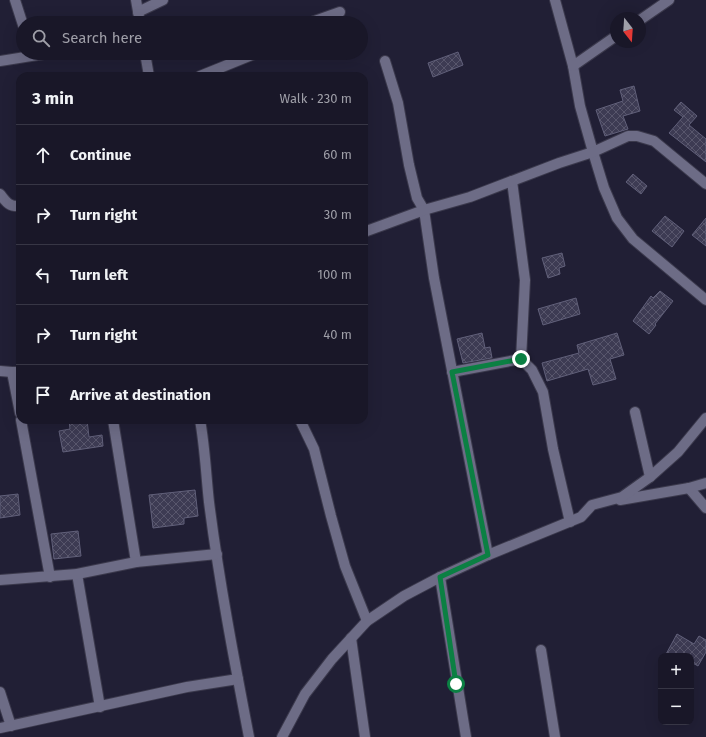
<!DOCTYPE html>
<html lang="en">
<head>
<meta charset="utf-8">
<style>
	:root { --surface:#191728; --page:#222030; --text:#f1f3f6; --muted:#9f9fa8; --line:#373645 }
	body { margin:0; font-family:"Fira Sans",sans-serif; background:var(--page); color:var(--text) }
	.controls { position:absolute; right:12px; bottom:12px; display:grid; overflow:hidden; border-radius:8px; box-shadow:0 4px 16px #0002 }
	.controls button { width:36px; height:36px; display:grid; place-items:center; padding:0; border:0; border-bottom:1px solid var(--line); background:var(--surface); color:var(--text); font:20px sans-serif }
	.compass { position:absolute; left:610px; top:12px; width:36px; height:36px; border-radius:50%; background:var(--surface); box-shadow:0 4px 16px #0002; rotate:163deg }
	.stop { position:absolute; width:12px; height:12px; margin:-9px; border:3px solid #0b8043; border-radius:50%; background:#fff }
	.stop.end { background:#0b8043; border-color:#fff; box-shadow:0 1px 4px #0008 }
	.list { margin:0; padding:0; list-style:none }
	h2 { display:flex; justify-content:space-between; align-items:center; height:52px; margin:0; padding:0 16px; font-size:17px }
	h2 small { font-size:13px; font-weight:400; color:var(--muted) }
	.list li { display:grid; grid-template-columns:26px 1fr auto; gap:12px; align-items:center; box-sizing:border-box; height:60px; padding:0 16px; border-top:1px solid var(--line) }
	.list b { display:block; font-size:15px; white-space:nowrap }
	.list em { font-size:13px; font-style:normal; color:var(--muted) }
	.icon { flex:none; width:22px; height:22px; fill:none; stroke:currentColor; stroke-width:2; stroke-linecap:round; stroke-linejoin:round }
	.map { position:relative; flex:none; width:706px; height:737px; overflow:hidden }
	.search { position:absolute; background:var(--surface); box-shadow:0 4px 16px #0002; left:16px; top:16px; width:352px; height:44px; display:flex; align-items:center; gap:10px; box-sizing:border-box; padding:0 14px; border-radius:22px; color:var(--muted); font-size:15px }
	.panel { position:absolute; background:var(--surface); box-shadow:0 4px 16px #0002; left:16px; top:72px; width:352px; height:352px; border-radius:12px }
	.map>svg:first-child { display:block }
	.building { fill:url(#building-cross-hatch); stroke:#61607a }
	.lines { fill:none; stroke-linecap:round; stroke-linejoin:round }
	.street-casing { stroke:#3b394c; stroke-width:12 }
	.street { stroke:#6d6c86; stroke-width:10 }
	.route { stroke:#0b8043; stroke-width:5 }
</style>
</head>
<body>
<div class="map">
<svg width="706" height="737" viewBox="0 0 706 737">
	<defs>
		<pattern id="building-cross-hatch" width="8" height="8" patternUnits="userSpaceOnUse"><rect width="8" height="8" fill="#3d3b53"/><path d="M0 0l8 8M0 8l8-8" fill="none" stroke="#58566c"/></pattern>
	</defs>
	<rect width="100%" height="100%" fill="#211f35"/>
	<g class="building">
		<polygon points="458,52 463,65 433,77 428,63"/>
		<polygon points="634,86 640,111 623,116 628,129 605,136 596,110 623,101 620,90"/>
		<polygon points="681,102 697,116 689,125 706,139 706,162 669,133 683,117 674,110"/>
		<polygon points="633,174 647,186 641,194 626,182"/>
		<polygon points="665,216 684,231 672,247 652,231"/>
		<polygon points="706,218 706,246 692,235"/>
		<polygon points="562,253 565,266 559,268 560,274 548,278 542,258"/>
		<polygon points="660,291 673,301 655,324 656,325 649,334 633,321 651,296 653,298"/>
		<polygon points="576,298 580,314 543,325 538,309"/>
		<polygon points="482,333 485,348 490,347 492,358 463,363 457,339"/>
		<polygon points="617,333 624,355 610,359 616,379 593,385 588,369 547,381 542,363 579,353 577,345"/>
		<polygon points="69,420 87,420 89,437 102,435 103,446 63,452 59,431 70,429"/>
		<polygon points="195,490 198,516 184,518 184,524 153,528 149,495"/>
		<polygon points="18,494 20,515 0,518 0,496"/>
		<polygon points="78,531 81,556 54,559 51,534"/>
		<polygon points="677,634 694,644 699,636 706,640 706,652 698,666 691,662 691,656 665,656"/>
	</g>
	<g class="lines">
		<g class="street-casing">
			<g id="street">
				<polyline points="15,0 23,25"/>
				<polyline points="136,0 140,23"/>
				<polyline points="555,0 573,66 580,106 593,152 604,188 617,218 633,239 706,300"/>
				<polyline points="138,12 163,0"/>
				<polyline points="640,20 669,0"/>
				<polyline points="309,23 340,12"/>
				<polyline points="145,53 149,76"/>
				<polyline points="0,61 50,53"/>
				<polyline points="385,61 398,103 409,165 417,198 424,210 434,278 488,555"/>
				<polyline points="573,66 616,36"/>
				<polyline points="200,76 257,53"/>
				<polyline points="512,181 525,280 521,359 532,370 543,392 553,449 570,522"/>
				<path d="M 0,194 C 6,202 9,207 20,206"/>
				<polyline points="364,232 424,210 470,197 559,163 593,152 628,136 637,136 654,141 706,184"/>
				<polyline points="0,371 12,372"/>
				<polyline points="20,372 12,372 20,413"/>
				<polyline points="452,372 521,359"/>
				<polyline points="635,412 650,477"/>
				<polyline points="21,420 50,577"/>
				<polyline points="113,420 136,562"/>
				<path d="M 200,420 C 205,447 206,475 209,502 C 219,581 234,659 249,737"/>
				<polyline points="300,420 314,449 331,516 345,566 367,621"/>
				<polyline points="689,488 706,508"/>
				<polyline points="620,500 689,488 706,483"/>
				<polyline points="77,574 100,707"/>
				<polyline points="440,577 466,737"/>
				<polyline points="0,580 77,574 136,562 217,554"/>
				<polyline points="351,638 365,737"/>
				<polyline points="541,650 555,737"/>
				<polyline points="0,692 11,726"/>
				<polyline points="0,728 187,687 238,679"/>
				<polyline points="282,737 305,694 332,659 367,621 404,596 440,577 488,555 581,517 592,505 622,497 650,477 678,452 706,418"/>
			</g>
		</g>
		<use href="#street" class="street"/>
	</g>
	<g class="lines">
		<polyline class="route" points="456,684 440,577 488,555 452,372 521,359"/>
	</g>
</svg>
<div class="controls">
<button>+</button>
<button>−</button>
</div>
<svg class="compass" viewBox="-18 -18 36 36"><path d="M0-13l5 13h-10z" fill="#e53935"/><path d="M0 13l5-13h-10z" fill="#9f9fa8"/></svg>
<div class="stop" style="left:456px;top:684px"></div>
<div class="stop end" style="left:521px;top:359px"></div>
<div class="search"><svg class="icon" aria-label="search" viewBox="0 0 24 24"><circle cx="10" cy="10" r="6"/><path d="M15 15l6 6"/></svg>Search here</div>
<section class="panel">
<h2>3 min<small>Walk · 230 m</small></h2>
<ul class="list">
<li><svg class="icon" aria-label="ahead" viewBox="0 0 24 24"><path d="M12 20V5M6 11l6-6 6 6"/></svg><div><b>Continue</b></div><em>60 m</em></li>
<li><svg class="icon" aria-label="right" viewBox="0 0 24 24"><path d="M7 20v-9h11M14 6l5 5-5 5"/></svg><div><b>Turn right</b></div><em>30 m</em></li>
<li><svg class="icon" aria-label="left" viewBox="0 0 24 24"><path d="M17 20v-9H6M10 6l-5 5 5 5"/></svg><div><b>Turn left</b></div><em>100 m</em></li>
<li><svg class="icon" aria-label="right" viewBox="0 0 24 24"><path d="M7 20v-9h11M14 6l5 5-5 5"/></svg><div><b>Turn right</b></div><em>40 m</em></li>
<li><svg class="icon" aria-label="arrive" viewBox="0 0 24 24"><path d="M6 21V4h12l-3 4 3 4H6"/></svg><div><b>Arrive at destination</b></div></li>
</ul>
</section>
</div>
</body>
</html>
